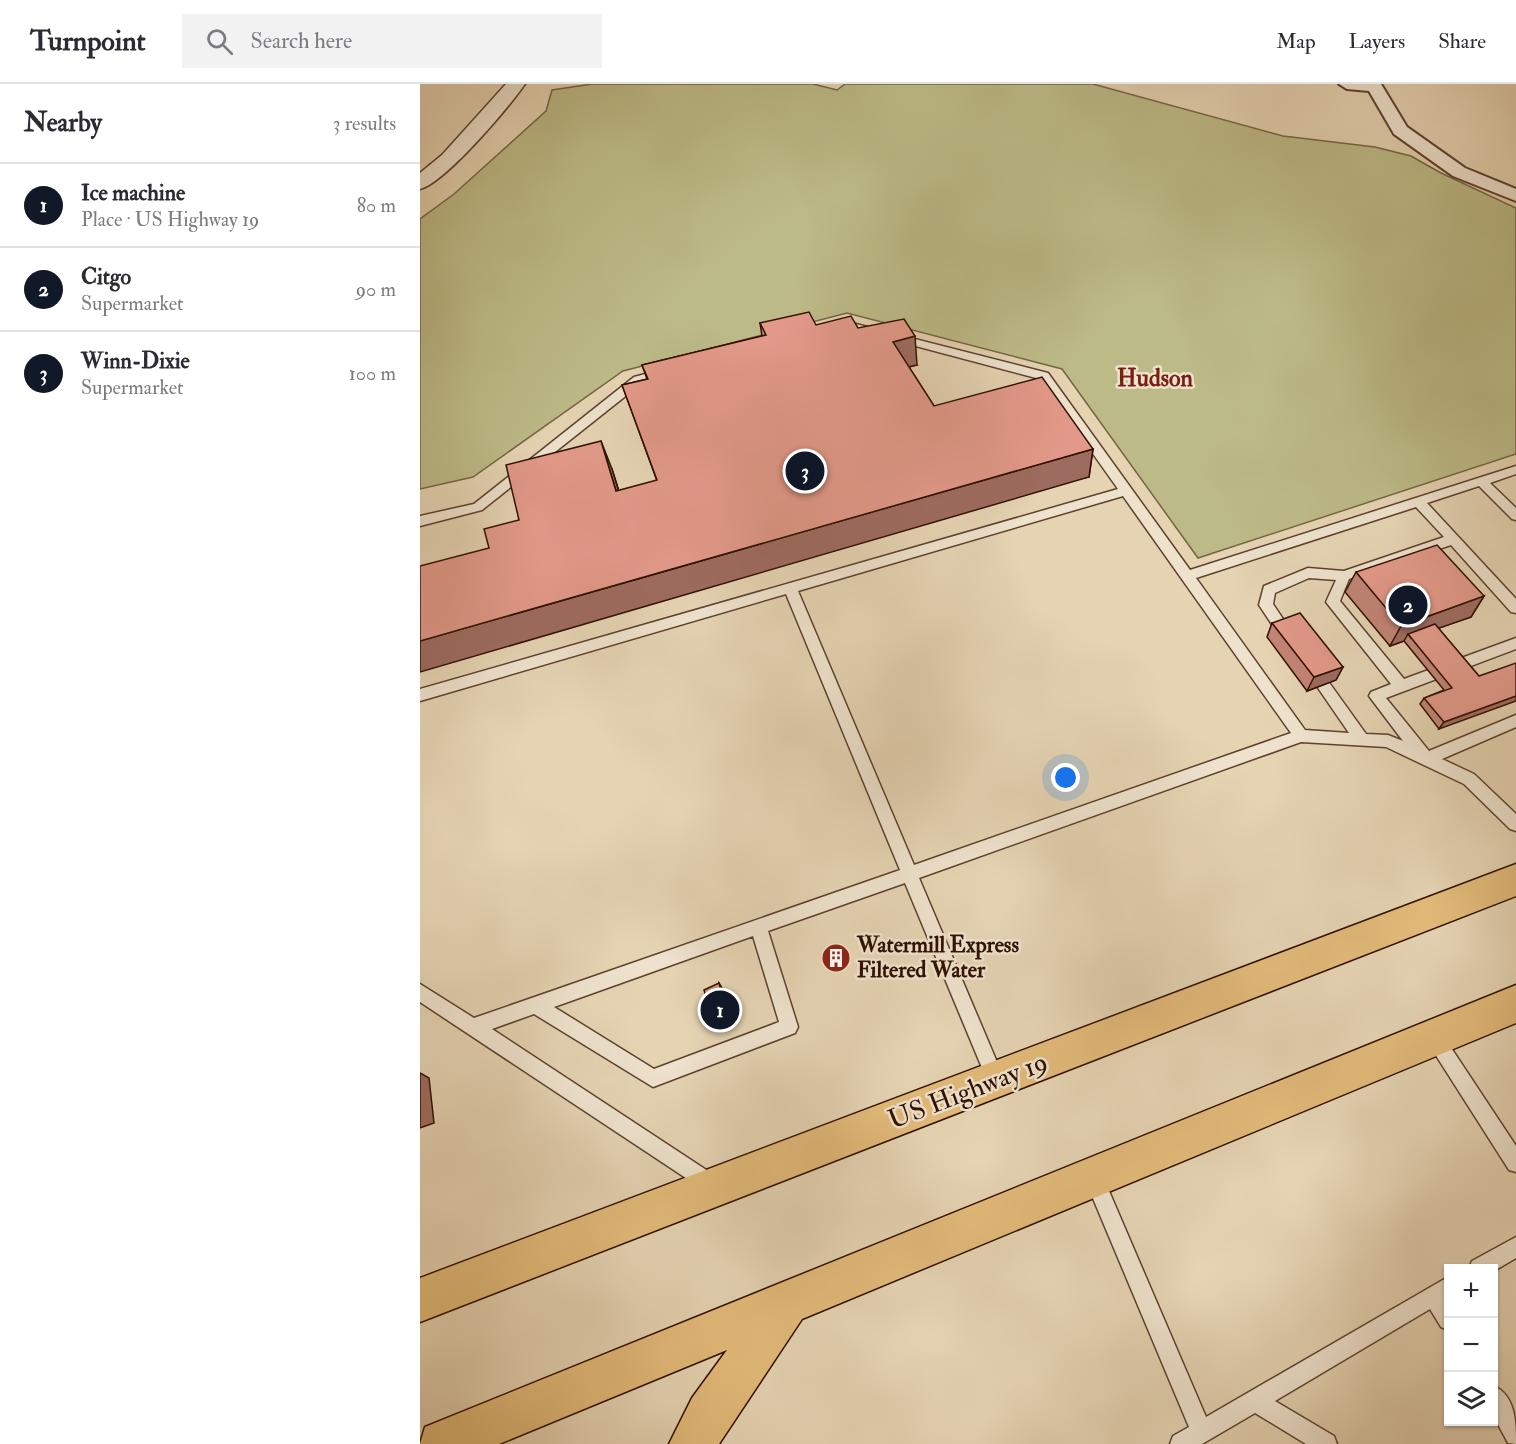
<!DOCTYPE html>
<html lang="en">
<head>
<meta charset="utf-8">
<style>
	:root { --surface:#fff; --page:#f2f2f3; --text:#2b2b33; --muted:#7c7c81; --line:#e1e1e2; --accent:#111827 }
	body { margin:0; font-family:"IM FELL Double Pica",serif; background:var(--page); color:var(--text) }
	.controls { position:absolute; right:18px; bottom:18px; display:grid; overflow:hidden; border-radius:0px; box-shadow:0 2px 4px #0004 }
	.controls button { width:54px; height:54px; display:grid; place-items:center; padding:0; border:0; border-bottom:2px solid var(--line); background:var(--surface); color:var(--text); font:30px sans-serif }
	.you { position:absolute; left:646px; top:694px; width:21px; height:21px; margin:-15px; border:4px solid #fff; border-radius:50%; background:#1a73e8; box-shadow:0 0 0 9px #1a73e833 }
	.badge { display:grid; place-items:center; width:39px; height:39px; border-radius:50%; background:var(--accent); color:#fff; font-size:20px; font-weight:700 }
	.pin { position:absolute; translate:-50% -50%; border:3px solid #fff; box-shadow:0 2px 6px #0006 }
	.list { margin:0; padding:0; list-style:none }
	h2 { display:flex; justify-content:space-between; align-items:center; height:78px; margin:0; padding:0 24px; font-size:26px }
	h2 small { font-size:20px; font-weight:400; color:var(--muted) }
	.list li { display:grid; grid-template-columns:39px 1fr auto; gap:18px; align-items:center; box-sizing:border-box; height:84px; padding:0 24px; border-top:2px solid var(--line) }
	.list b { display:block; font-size:22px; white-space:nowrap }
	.list p { margin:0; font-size:20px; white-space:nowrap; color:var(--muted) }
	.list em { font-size:20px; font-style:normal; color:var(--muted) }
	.icon { flex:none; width:33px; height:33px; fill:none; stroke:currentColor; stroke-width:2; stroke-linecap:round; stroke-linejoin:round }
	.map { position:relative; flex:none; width:1096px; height:1360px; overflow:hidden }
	header { display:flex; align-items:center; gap:36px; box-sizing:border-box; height:84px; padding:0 30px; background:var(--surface); border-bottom:2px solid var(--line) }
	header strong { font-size:28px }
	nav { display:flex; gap:33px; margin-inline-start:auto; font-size:21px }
	.search { width:420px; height:54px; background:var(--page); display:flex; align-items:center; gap:15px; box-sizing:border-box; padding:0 21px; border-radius:0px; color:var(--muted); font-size:22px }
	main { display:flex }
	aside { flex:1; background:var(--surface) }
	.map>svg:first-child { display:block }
	.green { fill:#bcba87; stroke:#766544; stroke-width:1.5 }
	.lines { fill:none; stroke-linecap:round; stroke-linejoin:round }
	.service-casing { stroke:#5d412e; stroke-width:3 }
	.minor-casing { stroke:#5d412e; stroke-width:4 }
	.tertiary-casing { stroke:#5d412e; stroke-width:3 }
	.trunk-casing { stroke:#301002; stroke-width:3 }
	.service { fill:#eee2cd; fill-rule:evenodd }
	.minor { fill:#eee2cd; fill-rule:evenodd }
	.tertiary { fill:#eee2cd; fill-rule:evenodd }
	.trunk { fill:#e2ba79; fill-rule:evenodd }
	.wall { fill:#c28476; stroke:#301002; stroke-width:1.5 }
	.shaded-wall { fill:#9e6b60; stroke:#301002; stroke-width:1.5 }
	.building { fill:#e29989; stroke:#301002; stroke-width:1.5 }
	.labels { text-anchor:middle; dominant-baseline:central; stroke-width:5; stroke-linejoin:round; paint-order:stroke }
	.poi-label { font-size:22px; font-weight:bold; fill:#301002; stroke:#eee2cd; text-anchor:start }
	.far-district-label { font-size:24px; font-weight:bold; fill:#7a1f14; stroke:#eee2cd }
	.near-street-label { font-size:27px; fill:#301002; stroke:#eee2cd }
</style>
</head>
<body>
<header>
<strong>Turnpoint</strong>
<div class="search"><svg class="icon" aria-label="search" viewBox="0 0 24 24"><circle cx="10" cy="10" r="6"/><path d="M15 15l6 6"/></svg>Search here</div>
<nav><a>Map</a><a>Layers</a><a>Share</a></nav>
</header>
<main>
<aside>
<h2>Nearby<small>3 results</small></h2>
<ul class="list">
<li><span class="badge">1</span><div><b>Ice machine</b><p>Place · US Highway 19</p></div><em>80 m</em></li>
<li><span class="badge">2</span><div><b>Citgo</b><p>Supermarket</p></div><em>90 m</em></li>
<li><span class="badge">3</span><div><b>Winn-Dixie</b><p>Supermarket</p></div><em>100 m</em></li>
</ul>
</aside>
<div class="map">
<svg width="1096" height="1360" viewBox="0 0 1096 1360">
	<rect width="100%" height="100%" fill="#e5d3b2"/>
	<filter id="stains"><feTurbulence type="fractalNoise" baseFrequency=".00333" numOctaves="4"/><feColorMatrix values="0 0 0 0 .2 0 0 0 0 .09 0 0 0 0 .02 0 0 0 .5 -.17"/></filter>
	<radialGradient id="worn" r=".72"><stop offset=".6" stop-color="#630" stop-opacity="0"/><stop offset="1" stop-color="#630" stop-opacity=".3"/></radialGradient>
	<polygon class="green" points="172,0 393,0 417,6 425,0 673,0 863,52 955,63 991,72 1021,89 1096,124 1096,370 778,474 642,285 427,229 203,287 53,393 0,405 0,135 34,110 126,27 132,6"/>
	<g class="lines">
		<g class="service-casing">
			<g id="service">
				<path d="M 428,238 L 628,289 L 770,486 L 1096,382 L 1096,390 L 1070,399 L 1096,424 L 1096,436 L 1092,435 L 1059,402 L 1007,419 L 1096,515 L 1096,529 L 1091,528 L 1031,461 L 929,495 L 920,517 L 984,595 L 1096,554 L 1096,565 L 966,614 L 1009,667 L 1096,631 L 1096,643 L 1022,675 L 1054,690 L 1096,730 L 1096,747 L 1090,745 L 1044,700 L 966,663 L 881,658 L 499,794 L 585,997 L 582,1003 L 576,1006 L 570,1003 L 485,799 L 348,847 L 378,943 L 375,949 L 233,1003 L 114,930 L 72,945 L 297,1093 L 300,1100 L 297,1107 L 290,1110 L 0,918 L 0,900 L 54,934 L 480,786 L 366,510 L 0,617 L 0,605 L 698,405 L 620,295 L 428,244 L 418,247 L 413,244 ZM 703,412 L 871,649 L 494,781 L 378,507 ZM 996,423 L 1024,453 L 924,487 L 888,484 L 844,502 L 839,521 L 859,551 L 864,552 L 871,547 L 853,520 L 855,509 L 889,494 L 916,496 L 906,518 L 971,600 L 951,608 L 949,612 L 983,657 L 968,651 L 946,650 L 908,597 L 903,595 L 896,601 L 929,649 L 885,646 L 776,494 ZM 333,852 L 359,938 L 234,985 L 134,923 Z"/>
				<polygon points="244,285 250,289 248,292 222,299 62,426 0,442 0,432 54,420 214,293"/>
				<polygon points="1014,944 1020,947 1096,1062 1096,1088 1089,1086 1008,959 1005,953 1008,947"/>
				<polygon points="673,1084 680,1086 786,1333 1028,1193 1028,1246 1021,1243 1010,1225 855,1317 914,1352 917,1360 886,1360 835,1329 782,1360 750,1360 753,1352 769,1343 664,1093 666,1086"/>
				<polygon points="1096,1153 1096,1174 1074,1187 1074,1184 1049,1184 1052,1177"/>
				<path d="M 1074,1302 C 1096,1312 1096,1340 1096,1360 L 1088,1359 L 1074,1333 Z"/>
			</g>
		</g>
		<g class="minor-casing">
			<polygon id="minor" points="919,0 961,0 987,43 1045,84 1096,105 1096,117 1033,92 974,50 949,7 927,5"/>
		</g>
		<g class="tertiary-casing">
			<path id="tertiary" d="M 86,0 L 105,0 C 89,23 25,99 0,105 L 0,89 L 22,71 Z"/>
		</g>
		<g class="trunk-casing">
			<g id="trunk">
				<polygon points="1096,780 1096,812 0,1238 0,1194"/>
				<polygon points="1096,901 1096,939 382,1235 299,1360 249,1360 272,1314 307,1266 79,1360 0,1360 5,1343"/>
			</g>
		</g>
		<use href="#service" class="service"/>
		<use href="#minor" class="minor"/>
		<use href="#tertiary" class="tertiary"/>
		<use href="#trunk" class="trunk"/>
	</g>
	<g class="wall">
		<polygon points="340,239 396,241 438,244 497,281 489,283 514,322 673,365 669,393 69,464 99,436 192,385 199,407 237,397 202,301 227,295 222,281 342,252"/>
		<polygon points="936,488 1064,512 1051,533 1018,544 1059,592 1019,645 1000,620 1004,614 1024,606 984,557 970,562 925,508"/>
		<polygon points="852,539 923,583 916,596 887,607 847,553"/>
		<polygon points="422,865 424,870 424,878 416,882 407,877 406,873"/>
	</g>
	<g class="shaded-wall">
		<polygon points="495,252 497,281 475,286 473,258"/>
		<polygon points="181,357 192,385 207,435 196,407"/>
		<polygon points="673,365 669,393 0,588 0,557"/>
		<polygon points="1064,512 1051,533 991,554 988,550 984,557 970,562 981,542"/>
		<polygon points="923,583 916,596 887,607 894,593"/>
		<polygon points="1096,612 1096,617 1019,645 1024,638"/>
		<polygon points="422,865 424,870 424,878 416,882 414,877"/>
		<polygon points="299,899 302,904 312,941 298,947 295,943"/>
		<polygon points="0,989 9,994 14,1039 0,1044"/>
	</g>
	<g class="building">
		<polygon points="389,228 396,241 431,232 438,244 484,235 495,252 473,258 514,322 622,293 673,365 0,557 0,482 69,464 64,445 99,436 86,381 181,357 196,407 237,396 202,301 228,295 222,281 346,251 340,239"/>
		<polygon points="1017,461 1064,512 981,542 936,488"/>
		<polygon points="880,529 923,583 894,593 852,539"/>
		<polygon points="1015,540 1059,592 1096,579 1096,612 1024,638 1004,614 1032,604 988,550"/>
		<polygon points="414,861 422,865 422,873 414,877 406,873 407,865"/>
		<polygon points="299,899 309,937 295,943 284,906"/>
	</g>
	<defs>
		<g id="building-disc" transform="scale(1.5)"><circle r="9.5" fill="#8f2418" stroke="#eee2cd"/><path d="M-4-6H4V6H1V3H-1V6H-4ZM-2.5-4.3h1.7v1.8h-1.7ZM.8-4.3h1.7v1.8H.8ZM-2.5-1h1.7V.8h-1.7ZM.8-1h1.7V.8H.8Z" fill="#fff"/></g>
	</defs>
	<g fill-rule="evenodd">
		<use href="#building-disc" x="416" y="874"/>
	</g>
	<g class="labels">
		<g class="poi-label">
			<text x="437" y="861">Watermill Express<tspan x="437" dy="25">Filtered Water</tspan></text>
		</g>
		<g class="far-district-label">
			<text x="735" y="294">Hudson</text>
		</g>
		<g class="near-street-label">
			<text transform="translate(548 1007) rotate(-21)">US Highway 19</text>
		</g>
	</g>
	<rect width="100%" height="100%" filter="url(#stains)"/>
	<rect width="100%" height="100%" fill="url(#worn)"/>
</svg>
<div class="controls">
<button>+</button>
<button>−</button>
<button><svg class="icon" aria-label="layers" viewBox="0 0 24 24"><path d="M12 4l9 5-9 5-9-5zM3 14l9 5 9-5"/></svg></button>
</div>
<div class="you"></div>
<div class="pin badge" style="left:300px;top:926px">1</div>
<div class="pin badge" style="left:988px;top:521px">2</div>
<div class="pin badge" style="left:385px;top:387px">3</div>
</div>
</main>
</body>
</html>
